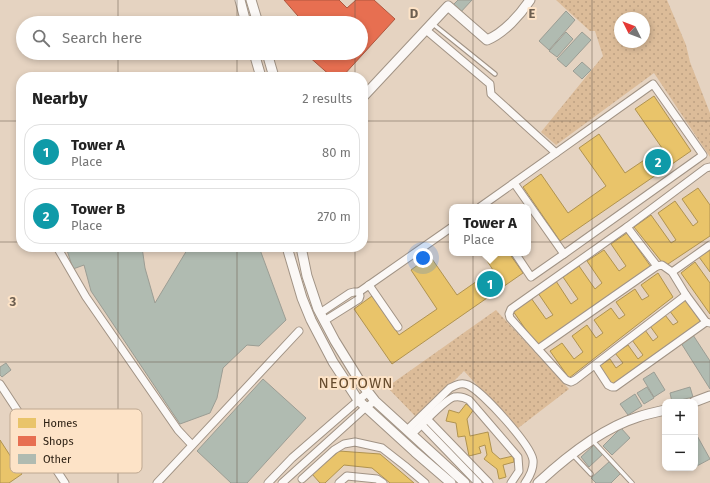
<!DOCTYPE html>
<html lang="en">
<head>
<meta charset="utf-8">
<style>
	:root { --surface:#fff; --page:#f2f2f2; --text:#222; --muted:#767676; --line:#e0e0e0; --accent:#6d5f50 }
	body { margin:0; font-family:"Fira Sans",sans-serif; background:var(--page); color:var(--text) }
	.controls { position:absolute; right:12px; bottom:12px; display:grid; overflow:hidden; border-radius:8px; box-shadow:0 2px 6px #0003 }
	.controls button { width:36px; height:36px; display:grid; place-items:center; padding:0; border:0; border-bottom:1px solid var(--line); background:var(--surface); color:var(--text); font:20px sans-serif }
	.compass { position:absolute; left:614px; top:12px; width:36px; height:36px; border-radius:50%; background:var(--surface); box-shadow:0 2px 6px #0003; rotate:312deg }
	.you { position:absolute; left:423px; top:258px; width:14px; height:14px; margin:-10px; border:3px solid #fff; border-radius:50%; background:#1a73e8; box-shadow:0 0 0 6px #1a73e833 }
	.badge { display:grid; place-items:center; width:26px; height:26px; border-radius:50%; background:var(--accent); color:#fff; font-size:13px; font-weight:700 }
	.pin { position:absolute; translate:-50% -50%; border:2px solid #fff; box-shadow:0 1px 4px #0006 }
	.popup { position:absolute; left:449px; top:204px; width:82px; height:52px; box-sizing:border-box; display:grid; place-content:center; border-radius:8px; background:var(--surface); filter:drop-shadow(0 1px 3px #0005); font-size:13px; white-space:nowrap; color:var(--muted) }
	.popup b { font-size:15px; color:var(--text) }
	.popup::after { content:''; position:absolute; left:50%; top:100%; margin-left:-8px; border:8px solid transparent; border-top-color:var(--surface) }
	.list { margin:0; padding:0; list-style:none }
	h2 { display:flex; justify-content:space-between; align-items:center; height:52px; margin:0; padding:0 16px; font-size:17px }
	h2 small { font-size:13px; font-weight:400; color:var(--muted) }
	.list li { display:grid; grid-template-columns:26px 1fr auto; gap:12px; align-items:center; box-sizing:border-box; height:56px; margin:0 8px 8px; padding:0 8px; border:1px solid var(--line); border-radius:16px }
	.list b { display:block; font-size:15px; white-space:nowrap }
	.list p { margin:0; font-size:13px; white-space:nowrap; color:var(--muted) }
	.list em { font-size:13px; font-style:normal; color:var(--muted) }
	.icon { flex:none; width:22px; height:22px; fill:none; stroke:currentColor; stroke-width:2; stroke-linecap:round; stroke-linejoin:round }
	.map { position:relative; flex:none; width:710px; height:483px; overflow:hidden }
	.search { position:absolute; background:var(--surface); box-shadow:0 2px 6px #0003; left:16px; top:16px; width:352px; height:44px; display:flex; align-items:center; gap:10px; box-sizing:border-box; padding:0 14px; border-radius:22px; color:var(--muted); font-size:15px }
	.panel { position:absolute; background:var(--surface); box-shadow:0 2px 6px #0003; left:16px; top:72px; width:352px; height:180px; border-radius:16px }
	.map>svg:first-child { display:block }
	.green { fill:url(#green-dots); fill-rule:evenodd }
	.homes { fill:#e9c46a; stroke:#b09350 }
	.shops { fill:#e76f51; stroke:#af573e }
	.building { fill:#b0bbb1; stroke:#9b9d94 }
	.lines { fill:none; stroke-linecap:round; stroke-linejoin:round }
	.service-casing { stroke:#a19385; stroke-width:5.5 }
	.minor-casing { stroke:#a19385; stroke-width:9 }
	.tertiary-casing { stroke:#a19385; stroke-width:11 }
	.service { stroke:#fbf8f6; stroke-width:3.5 }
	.minor { stroke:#fbf8f6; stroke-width:7 }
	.tertiary { stroke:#fbf8f6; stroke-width:9 }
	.grid { fill:none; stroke:#6d5f50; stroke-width:1; stroke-opacity:0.55 }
	.labels { text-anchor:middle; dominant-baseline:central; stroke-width:4; stroke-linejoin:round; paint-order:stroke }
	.neighbourhood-label { font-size:15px; letter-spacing:1px; fill:#684d2f; stroke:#fde3c7 }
	.key { fill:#fde3c7; stroke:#bea891; stroke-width:1 }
	.key-label { font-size:11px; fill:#2c2013 }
	.grid-label { font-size:13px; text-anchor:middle; font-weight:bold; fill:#6d5f50; stroke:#fde3c7; stroke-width:4; stroke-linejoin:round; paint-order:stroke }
</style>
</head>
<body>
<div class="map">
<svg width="710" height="483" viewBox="0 0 710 483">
	<defs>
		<pattern id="green-dots" width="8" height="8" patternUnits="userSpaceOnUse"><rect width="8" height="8" fill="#dcbc99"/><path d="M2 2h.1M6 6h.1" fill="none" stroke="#bda183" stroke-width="1.8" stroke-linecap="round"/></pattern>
	</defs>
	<rect width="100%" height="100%" fill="#e5d3c1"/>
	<g class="green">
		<path d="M 556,0 L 667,0 L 686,45 L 690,62 L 710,113 L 710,157 L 654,73 L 556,145 L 541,132 L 603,56 L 595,31 L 590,31 ZM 620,18 L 644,18 L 644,42 L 620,42 Z"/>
		<polygon points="496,310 569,389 517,429 464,371 417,418 387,387"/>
	</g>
	<g class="homes">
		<polygon points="654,96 691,151 560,241 523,187 541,174 568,213 606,186 579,148 599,134 625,173 662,148 635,109"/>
		<polygon points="698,188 710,205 710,236 665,266 634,227 651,215 671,243 676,240 658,213 675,201 693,226 698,222 682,199"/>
		<polygon points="627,233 651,267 537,346 513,311 531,298 546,319 553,315 538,293 556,281 571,304 578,299 563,277 579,266 595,289 602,283 587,261 604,250 619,271 626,266 611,244"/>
		<polygon points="710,250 710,272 699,257"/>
		<polygon points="482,253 509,253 523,273 392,364 354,309 372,296 399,335 437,309 411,270 430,256 457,295 493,270"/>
		<polygon points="695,262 710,283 710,314 681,273"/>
		<polygon points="658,273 673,297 569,378 550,351 562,343 574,359 583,352 572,336 587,325 596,338 603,333 594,320 611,308 619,319 625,315 616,302 635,289 642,300 649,296 641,285"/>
		<polygon points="685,299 701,322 612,386 599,366 610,359 616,368 623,363 615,353 628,345 638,359 643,355 632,340 645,330 653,341 658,337 650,326 665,315 673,325 678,322 669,310"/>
		<polygon points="466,404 474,409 467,419 470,436 488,432 492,452 500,459 513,456 514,462 503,465 506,477 499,479 497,469 484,459 487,455 485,445 479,447 481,453 469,456 465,436 458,437 456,423 446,421 449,410 459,413"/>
		<polygon points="0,440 22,474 9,483 0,483"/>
		<polygon points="339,451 380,454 414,483 390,483 372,468 344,465 325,483 320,483 312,474"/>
	</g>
	<polygon class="shops" points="284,0 339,0 347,8 356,0 374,0 395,19 342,77 332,77 307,55 309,53 361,53 361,23 320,23 315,19 311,23 304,23"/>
	<g class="building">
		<polygon points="458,0 472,0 459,14 452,6"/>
		<polygon points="566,11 575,20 549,50 539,41"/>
		<polygon points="566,32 573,39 557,57 549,51"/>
		<polygon points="582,32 591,40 566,67 557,59"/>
		<polygon points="582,62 591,70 582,79 573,71"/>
		<polygon points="66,247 142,247 145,268 155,303 187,250 203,247 259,247 286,320 259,346 247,345 223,368 217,398 210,413 180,424 91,291 84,265 73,269"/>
		<polygon points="693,335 710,361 710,389 681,343"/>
		<polygon points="6,363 11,370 2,377 0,375 0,367"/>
		<polygon points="654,372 665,390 654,397 643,379"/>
		<polygon points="263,379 306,418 247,483 231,483 197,451"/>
		<polygon points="647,387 654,398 644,404 637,393"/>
		<polygon points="690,387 693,397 672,402 670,393"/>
		<polygon points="635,394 642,406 628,415 620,404"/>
		<polygon points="621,428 630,438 612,455 603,446"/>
		<polygon points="695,432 710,459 695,467"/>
		<polygon points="595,444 604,453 589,467 581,457"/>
		<polygon points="610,461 621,473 611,483 596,483 591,478"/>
	</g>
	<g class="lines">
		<g class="service-casing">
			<g id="service">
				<polyline points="433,24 495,74"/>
				<polyline points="593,441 632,483"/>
				<polyline points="573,455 591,474"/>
			</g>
		</g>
		<g class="minor-casing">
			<g id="minor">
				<polyline points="426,30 490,84 491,94 556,153"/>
				<polyline points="480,207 653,84 703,155 564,254 514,183"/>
				<polyline points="627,227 657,266"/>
				<polyline points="57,247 86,297 178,430 192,445"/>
				<polyline points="515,253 531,277 564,254"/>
				<polyline points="672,272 710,245"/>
				<polyline points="369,285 398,327"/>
				<polyline points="359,292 452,227"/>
				<polyline points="686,295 575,380 571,382 566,380 510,318 509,314 511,309 627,227 706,168 710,167"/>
				<polyline points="320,313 350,293 354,292 359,292 360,296 359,299 324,321"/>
				<polyline points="538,349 657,266 662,265 672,272 686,295 706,322 710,323"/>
				<polyline points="595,365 608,385 612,387 615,387 706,322"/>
				<polyline points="0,384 65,483"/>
				<polyline points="428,420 489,483"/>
				<polyline points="422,425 478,483"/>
				<path d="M 407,430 L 450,388 C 456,385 461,382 468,385 C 482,391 531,445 533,460 C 534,469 530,476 525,483"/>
				<path d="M 412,434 C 421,426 444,400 454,397 C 460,396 464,397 469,400 L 518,457 L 519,471 L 511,483"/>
				<polyline points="302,479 334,450 344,444 355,442 382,448 405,466 425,483"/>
				<polyline points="157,483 299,331"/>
				<polyline points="268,483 292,458 368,392"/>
				<polyline points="282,483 365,408 375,401"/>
				<polyline points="339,483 347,476 377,479 383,483"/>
			</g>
		</g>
		<g class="tertiary-casing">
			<g id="tertiary">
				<polyline points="240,0 246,23"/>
				<polyline points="251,0 258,23"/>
				<polyline points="254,53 261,77"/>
				<polyline points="267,53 274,77"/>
				<path d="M 363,97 L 448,6 L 487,40 C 504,33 520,15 530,0"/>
				<polyline points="287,247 302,298 311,320 333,362 358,400 415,452 451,483"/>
				<polyline points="301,247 307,276 318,309 335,341 361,383 375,401 465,483"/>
				<polyline points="694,402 710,396"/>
				<path d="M 538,483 C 565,458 603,428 638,417 C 647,414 656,412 665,410"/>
			</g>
		</g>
		<use href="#service" class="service"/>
		<use href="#minor" class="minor"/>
		<use href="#tertiary" class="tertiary"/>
	</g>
	<path class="grid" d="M 118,0 L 118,23M 237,0 L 237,23M 355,0 L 355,23M 473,0 L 473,483M 592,0 L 592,483M 118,53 L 118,77M 237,53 L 237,77M 355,53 L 355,77M 0,121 L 21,121M 363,121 L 710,121M 0,242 L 21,242M 363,242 L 710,242M 118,247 L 118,483M 237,247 L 237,483M 355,247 L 355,483M 0,362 L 710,362"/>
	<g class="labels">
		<g class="neighbourhood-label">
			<text x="356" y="383">NEOTOWN</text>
		</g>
	</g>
	<rect x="10" y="409" width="132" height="64" rx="6" class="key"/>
	<rect x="18" y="418" width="18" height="10" fill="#e9c46a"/>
	<rect x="18" y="436" width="18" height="10" fill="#e76f51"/>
	<rect x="18" y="454" width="18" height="10" fill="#b0bbb1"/>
	<g class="key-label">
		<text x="43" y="427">Homes</text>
		<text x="43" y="445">Shops</text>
		<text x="43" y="463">Other</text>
	</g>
	<g class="grid-label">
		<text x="414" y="18">D</text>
		<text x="532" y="18">E</text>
		<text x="13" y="306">3</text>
	</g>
</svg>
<div class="controls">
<button>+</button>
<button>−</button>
</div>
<svg class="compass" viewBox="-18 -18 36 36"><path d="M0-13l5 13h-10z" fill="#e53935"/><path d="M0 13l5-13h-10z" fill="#767676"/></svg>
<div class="you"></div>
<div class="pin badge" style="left:490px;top:284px;background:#0f9aa8">1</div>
<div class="popup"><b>Tower A</b>Place</div>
<div class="pin badge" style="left:658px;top:162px;background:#0f9aa8">2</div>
<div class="search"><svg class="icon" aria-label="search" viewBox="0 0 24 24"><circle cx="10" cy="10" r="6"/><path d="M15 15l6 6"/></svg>Search here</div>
<section class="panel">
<h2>Nearby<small>2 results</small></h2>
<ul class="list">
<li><span class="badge" style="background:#0f9aa8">1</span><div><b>Tower A</b><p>Place</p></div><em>80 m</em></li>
<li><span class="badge" style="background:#0f9aa8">2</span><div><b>Tower B</b><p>Place</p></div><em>270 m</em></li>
</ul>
</section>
</div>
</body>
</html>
